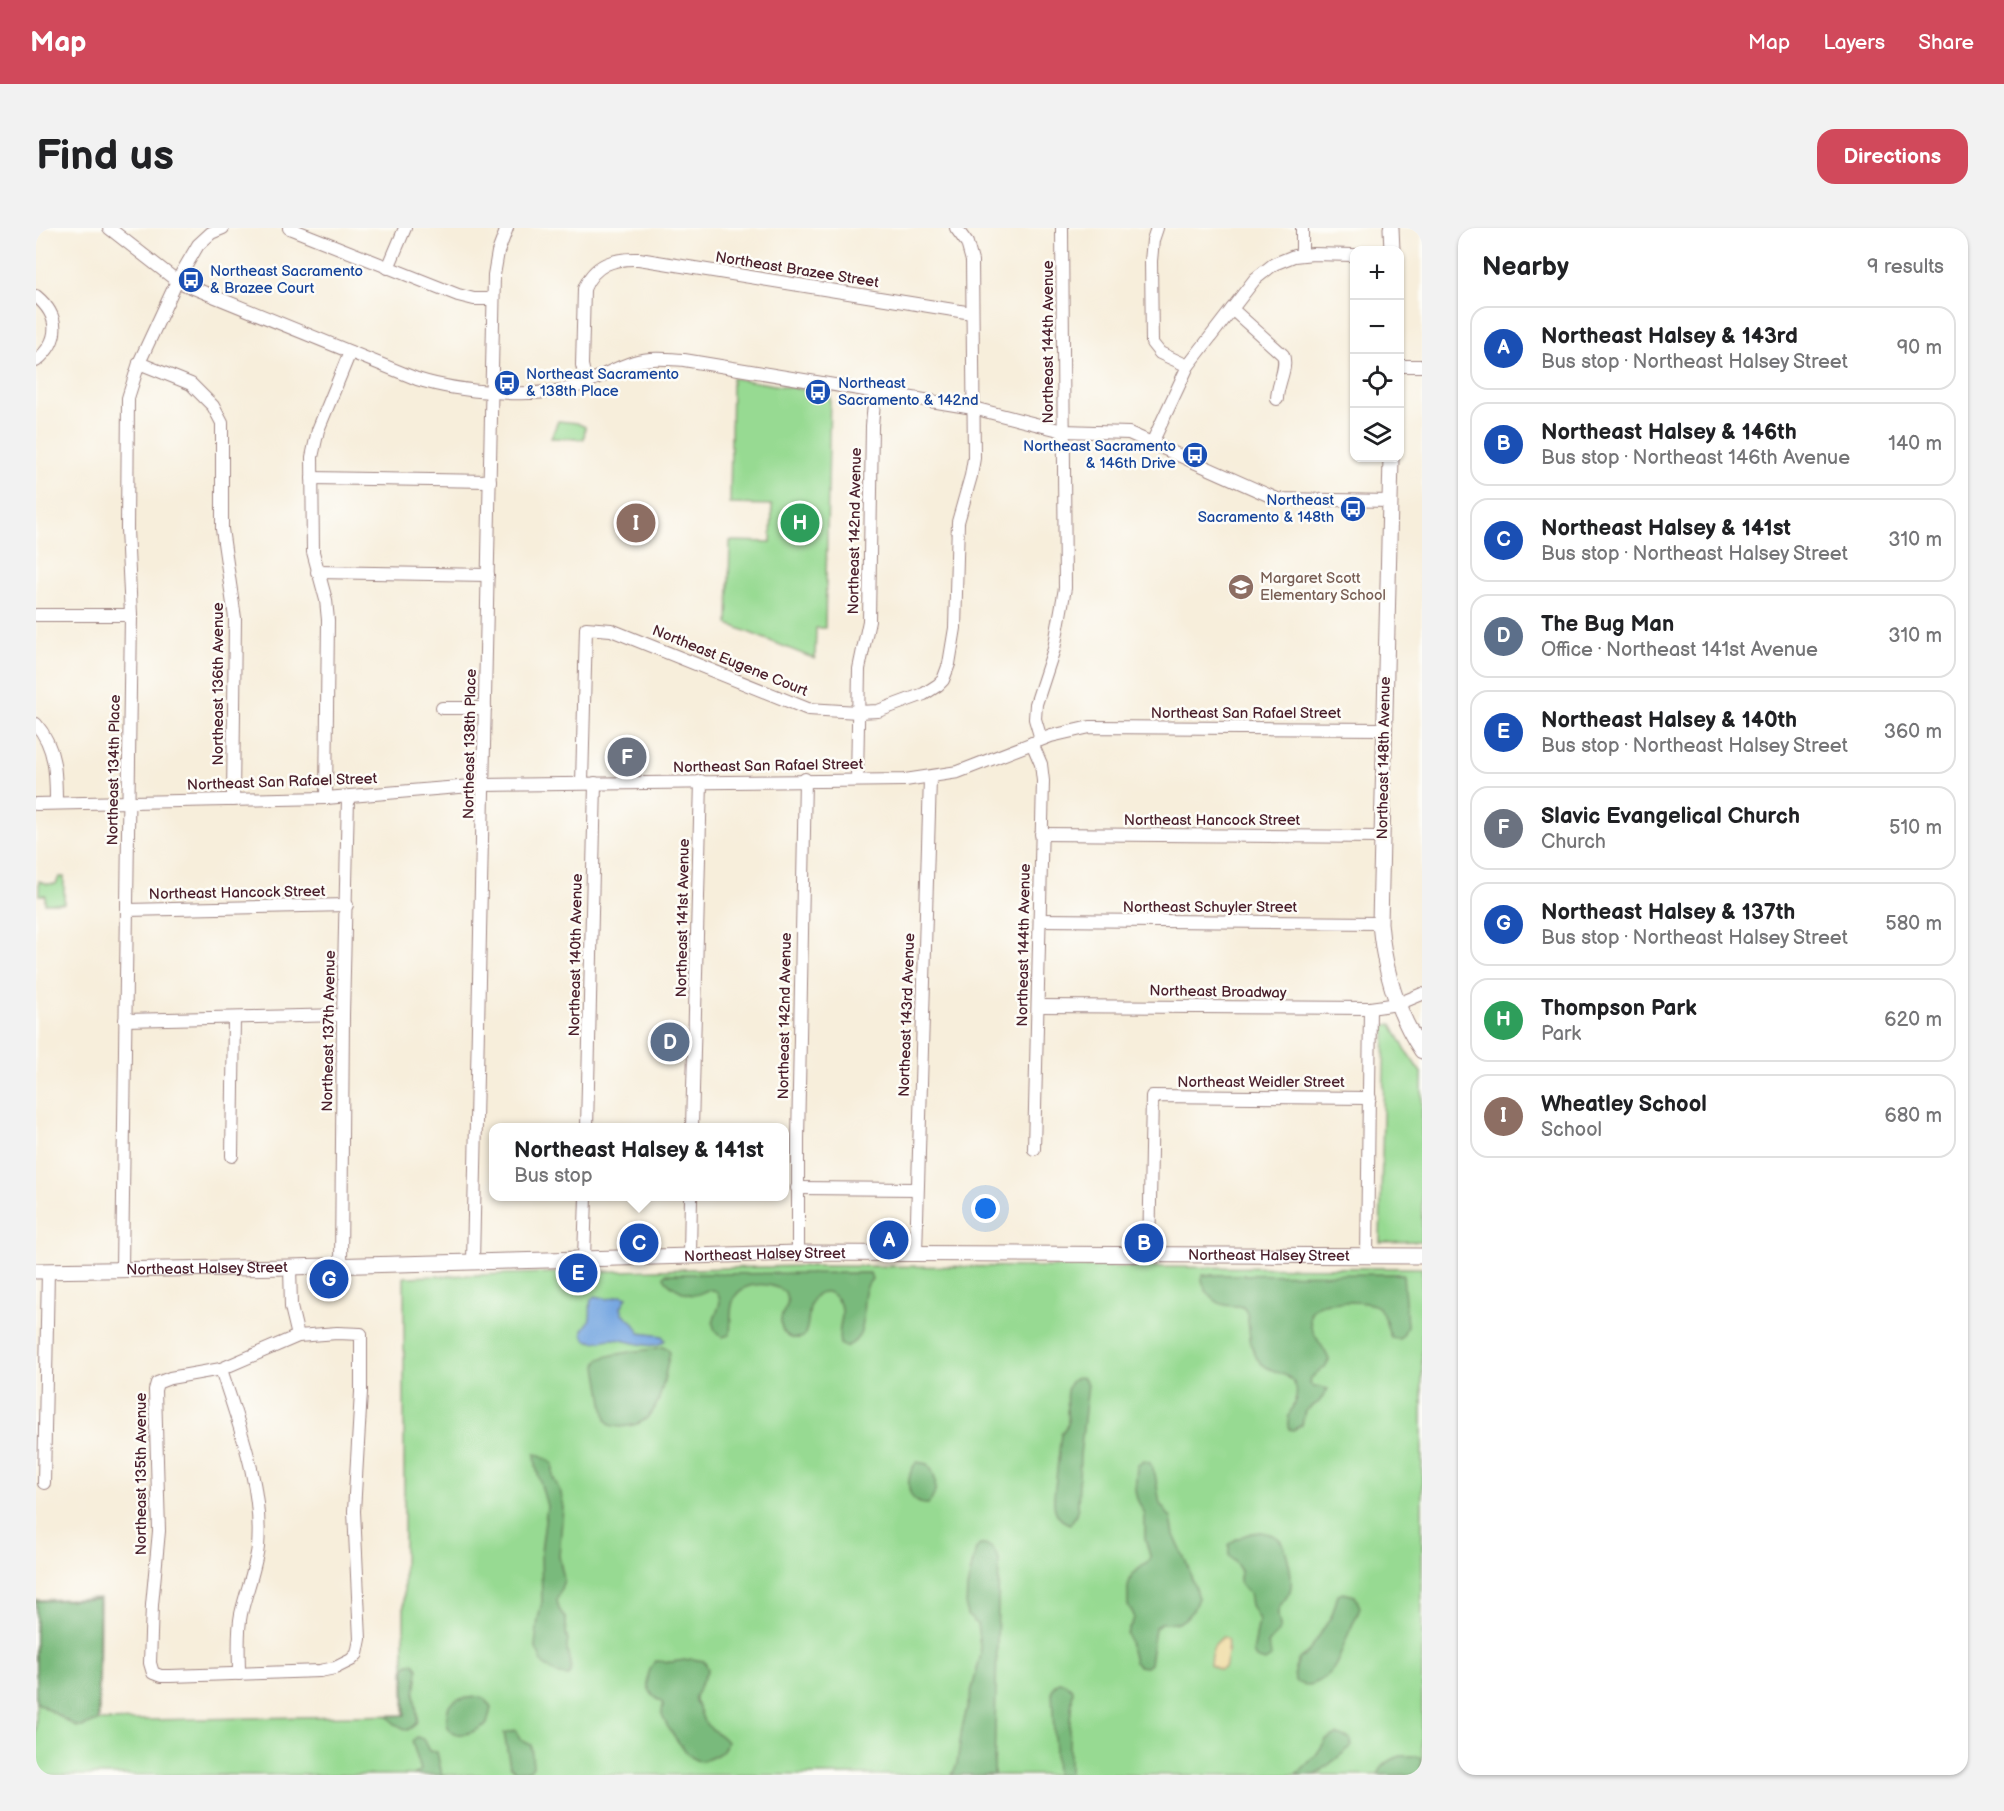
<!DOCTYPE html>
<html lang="en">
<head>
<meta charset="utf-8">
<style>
	:root { --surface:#fff; --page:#f2f2f2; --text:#202124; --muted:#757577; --line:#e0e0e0; --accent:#d1495b }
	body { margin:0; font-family:"Balsamiq Sans",sans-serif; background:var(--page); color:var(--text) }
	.controls { position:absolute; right:18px; top:18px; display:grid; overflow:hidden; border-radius:12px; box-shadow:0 2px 4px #0004 }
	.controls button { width:54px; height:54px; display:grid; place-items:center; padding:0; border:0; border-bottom:2px solid var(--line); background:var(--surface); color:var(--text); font:30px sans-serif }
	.you { position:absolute; left:950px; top:981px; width:21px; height:21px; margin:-15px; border:4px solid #fff; border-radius:50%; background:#1a73e8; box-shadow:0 0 0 9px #1a73e833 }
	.badge { display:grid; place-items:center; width:39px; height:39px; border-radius:50%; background:var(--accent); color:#fff; font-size:20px; font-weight:700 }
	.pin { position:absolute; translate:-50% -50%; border:3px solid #fff; box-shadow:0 2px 6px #0006 }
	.popup { position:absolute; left:453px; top:895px; width:300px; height:78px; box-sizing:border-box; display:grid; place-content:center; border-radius:12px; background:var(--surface); filter:drop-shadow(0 2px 4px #0005); font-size:20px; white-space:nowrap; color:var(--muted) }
	.popup b { font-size:22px; color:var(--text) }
	.popup::after { content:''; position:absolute; left:50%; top:100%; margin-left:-12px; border:12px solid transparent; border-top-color:var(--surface) }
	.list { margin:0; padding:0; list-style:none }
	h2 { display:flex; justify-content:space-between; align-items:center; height:78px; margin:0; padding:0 24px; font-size:26px }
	h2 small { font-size:20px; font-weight:400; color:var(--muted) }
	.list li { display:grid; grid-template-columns:39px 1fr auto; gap:18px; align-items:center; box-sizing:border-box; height:84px; margin:0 12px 12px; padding:0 12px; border:2px solid var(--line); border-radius:18px }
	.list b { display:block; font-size:22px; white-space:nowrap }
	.list p { margin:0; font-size:20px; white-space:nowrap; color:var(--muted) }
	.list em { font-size:20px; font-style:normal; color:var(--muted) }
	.icon { flex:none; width:33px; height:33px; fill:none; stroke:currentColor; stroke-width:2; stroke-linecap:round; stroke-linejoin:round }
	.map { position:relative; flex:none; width:1386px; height:1547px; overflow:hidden; border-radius:18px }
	header { display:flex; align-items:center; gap:36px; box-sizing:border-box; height:84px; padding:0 30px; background:var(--accent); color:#fff }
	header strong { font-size:28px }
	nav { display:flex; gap:33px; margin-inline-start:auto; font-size:21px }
	.intro { display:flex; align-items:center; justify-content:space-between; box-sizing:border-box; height:144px; padding:0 36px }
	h1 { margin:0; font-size:42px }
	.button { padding:15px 27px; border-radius:18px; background:var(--accent); color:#fff; font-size:21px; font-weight:700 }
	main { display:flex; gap:36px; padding:0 36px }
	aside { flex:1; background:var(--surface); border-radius:18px; box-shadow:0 2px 4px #0004 }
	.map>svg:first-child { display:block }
	.green { fill:#97da92; stroke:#707c5e; stroke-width:1.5 }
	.forest { fill:#79ba7c; stroke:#626c54; stroke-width:1.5 }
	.sand { fill:#eeda9e; stroke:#9c7c64; stroke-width:1.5 }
	.water { fill:#77a7e1; stroke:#606386; stroke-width:1.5 }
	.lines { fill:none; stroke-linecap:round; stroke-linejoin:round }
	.minor-casing { stroke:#a08683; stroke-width:14 }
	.major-casing { stroke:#a08683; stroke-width:17 }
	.minor { stroke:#fff; stroke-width:12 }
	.major { stroke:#fff; stroke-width:15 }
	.labels { text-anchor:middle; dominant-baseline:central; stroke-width:5; stroke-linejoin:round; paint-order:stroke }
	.street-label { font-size:15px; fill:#4a1f2b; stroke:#fdfcf7 }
	.transit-label { font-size:15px; fill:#164399; stroke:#fdfcf7; text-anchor:start }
	.education-label { font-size:15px; fill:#785e54; stroke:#fdfcf7; text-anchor:start }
</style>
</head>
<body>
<header>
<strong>Map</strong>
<nav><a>Map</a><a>Layers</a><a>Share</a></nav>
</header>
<div class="intro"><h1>Find us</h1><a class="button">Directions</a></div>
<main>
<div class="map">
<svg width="1386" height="1547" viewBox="0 0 1386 1547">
	<rect width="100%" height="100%" fill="#fdfcf7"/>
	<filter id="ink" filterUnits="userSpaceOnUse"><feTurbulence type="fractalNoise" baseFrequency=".0167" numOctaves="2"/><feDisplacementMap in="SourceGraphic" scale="12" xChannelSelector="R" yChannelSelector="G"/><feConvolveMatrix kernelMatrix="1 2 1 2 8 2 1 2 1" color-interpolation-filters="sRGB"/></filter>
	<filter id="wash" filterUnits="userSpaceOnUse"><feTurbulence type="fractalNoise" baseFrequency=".008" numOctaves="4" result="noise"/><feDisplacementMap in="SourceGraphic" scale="24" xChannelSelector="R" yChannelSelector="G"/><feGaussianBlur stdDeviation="1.35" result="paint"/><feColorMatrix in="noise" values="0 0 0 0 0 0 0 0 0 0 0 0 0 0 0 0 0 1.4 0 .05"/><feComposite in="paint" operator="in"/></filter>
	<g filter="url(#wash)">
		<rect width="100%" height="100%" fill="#f7eedb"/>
		<g class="green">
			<polygon points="696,150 794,166 789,400 780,400 779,431 692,396 694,313 735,314 736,277 694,276"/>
			<polygon points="522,193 541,195 549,199 548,211 515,210"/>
			<polygon points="23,649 28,649 28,675 9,675 9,667 3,667 3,653 12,656 20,656"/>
			<polygon points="1356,796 1370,823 1386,846 1386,1013 1344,1014 1349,797"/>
			<polygon points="766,1038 1386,1040 1386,1547 0,1547 0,1372 64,1370 63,1493 368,1487 368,1049"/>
		</g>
		<g class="forest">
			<path d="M 834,1045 L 836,1051 C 817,1071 841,1107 809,1119 L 804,1116 C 801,1101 807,1094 806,1082 C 806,1078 802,1073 800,1070 C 796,1066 793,1063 787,1064 C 767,1067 777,1098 767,1109 C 752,1114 742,1103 746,1087 C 748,1082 751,1079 752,1074 L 749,1064 C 732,1052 701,1053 696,1077 C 694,1087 695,1097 694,1107 L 686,1109 C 663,1093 694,1081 680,1063 C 670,1059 666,1067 657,1067 C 648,1066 631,1057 628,1049 L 629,1046 Z"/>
			<path d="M 1367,1046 L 1371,1098 L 1367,1108 L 1363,1111 L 1355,1109 C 1351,1101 1349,1085 1342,1079 C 1333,1072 1292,1073 1281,1078 C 1277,1080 1274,1085 1274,1089 C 1273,1105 1288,1117 1293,1132 L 1289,1139 L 1275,1150 L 1274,1156 L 1278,1159 L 1284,1159 L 1292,1161 L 1283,1174 L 1269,1183 L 1266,1197 L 1257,1202 L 1253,1201 C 1247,1186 1266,1172 1259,1157 C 1252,1143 1233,1145 1224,1134 C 1212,1121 1214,1101 1211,1085 L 1208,1080 C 1201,1076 1196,1079 1189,1077 C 1176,1074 1165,1059 1166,1047 Z"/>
			<path d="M 626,1119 L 632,1121 L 634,1125 C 627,1149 627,1190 597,1197 C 589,1199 582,1200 574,1197 L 570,1192 L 561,1138 L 562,1133 C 569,1125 612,1123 626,1119 Z"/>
			<path d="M 1043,1149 L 1048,1150 L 1052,1156 L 1044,1227 L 1042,1279 L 1039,1289 L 1034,1296 C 1021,1292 1017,1282 1018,1269 L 1025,1206 L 1032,1196 C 1032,1181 1024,1154 1043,1149 Z"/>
			<path d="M 499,1226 L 504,1227 L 517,1236 L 517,1249 L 525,1265 L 527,1280 L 523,1328 L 528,1352 L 521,1372 L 523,1381 L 530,1391 L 530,1405 L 532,1413 C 527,1426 540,1438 532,1448 L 523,1447 L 507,1436 L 499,1418 L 502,1391 L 506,1374 L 505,1324 L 511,1278 L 500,1239 Z"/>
			<path d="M 1108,1233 L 1114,1235 L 1119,1246 L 1124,1276 L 1135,1290 L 1138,1307 L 1151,1336 L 1162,1370 L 1157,1382 L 1149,1391 L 1142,1395 L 1125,1395 L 1119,1400 L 1114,1436 L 1110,1439 L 1103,1438 L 1098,1434 L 1091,1406 C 1095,1392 1104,1392 1092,1378 L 1092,1359 L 1096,1346 L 1113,1333 L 1114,1328 L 1109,1310 L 1109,1287 L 1101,1271 L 1099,1263 L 1101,1238 Z"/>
			<path d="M 881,1234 L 891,1236 C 901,1245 903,1266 892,1276 C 869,1277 868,1247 881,1234 Z"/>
			<path d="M 1224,1304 C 1230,1305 1238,1306 1242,1310 C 1251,1317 1258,1352 1254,1363 C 1251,1371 1243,1376 1242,1384 C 1241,1390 1245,1395 1244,1402 L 1232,1416 L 1235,1429 L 1229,1433 L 1220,1430 L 1217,1425 L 1223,1392 L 1215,1377 L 1213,1365 L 1204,1355 L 1204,1341 L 1193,1327 L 1193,1316 C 1202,1309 1213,1305 1224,1304 Z"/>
			<path d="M 944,1317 C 956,1316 959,1322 963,1333 L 958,1545 L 958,1547 L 916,1547 L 921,1536 L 926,1500 L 945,1426 L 941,1396 L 931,1387 L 930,1382 L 931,1360 L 940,1321 Z"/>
			<path d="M 1307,1365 L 1319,1368 L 1324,1379 C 1322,1387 1318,1392 1315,1400 C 1304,1422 1304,1446 1277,1456 C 1270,1458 1265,1457 1259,1453 L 1258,1443 L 1263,1431 L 1273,1423 L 1283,1408 L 1296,1387 L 1302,1367 Z"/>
			<polygon points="63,1371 62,1493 46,1499 41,1499 0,1474 0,1373"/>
			<path d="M 656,1431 L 668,1433 L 672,1441 L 659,1469 L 659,1474 C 665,1480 664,1486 668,1493 C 673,1502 685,1505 691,1514 C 689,1521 685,1525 679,1528 C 673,1531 666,1534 660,1532 C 652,1529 626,1494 626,1485 C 626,1482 627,1479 627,1476 C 625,1473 622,1472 620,1470 C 607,1460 611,1444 619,1433 L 635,1434 Z"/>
			<path d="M 378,1435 L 382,1440 C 382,1450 379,1459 379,1469 C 379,1483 388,1495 371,1502 L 359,1496 L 351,1488 L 369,1487 L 369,1440 L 372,1436 Z"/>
			<polygon points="1023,1454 1029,1455 1037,1462 1033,1504 1033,1547 1020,1547 1016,1463 1019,1457"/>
			<path d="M 441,1469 L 448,1470 L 455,1480 L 451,1496 C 428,1511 403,1513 413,1477 L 422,1471 Z"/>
			<polygon points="479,1502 485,1512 495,1517 497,1538 493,1543 481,1543 474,1538 468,1505"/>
			<polygon points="1301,1507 1313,1510 1316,1518 1280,1547 1260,1547 1280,1527 1290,1512"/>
			<polygon points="381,1509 387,1511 393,1523 401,1524 406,1547 378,1547 385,1542 376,1513"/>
			<path d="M 1365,1528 L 1380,1528 L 1385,1530 L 1385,1545 L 1383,1547 L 1342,1547 C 1346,1536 1355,1531 1365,1528 Z"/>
		</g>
		<path class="sand" d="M 1187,1409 L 1191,1411 C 1193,1416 1190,1434 1188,1440 L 1184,1442 L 1174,1437 C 1174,1428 1178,1412 1187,1409 Z"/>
		<path class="water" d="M 585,1067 L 591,1069 L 585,1079 L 587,1085 L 597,1094 L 604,1105 L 626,1108 L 629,1112 C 618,1125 592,1111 577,1111 C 567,1111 559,1117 549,1111 C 544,1100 549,1101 553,1093 C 556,1087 553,1077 555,1071 L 560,1068 L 572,1071 Z"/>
	</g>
	<g filter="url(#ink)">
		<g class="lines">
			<g class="minor-casing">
				<g id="minor">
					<path d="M 73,0 L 141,53 L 150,57 L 381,151 C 422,164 498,171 539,159 C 560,152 578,140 598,134 C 615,129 632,131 648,132 L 937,180 L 1027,203 L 1093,205 L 1241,271 L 1354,273"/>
					<polyline points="253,0 422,67 438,71 457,71"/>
					<polyline points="1121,0 1117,12 1115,33 1116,115 1124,125 1152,138"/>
					<polyline points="1266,27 1266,0"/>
					<polyline points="352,40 369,0"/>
					<path d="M 0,68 C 24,88 25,112 0,133"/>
					<path d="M 1196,81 L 1247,127 C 1252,140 1241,156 1241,171"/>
					<polyline points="103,135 155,156 177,178 186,195 186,301 199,390 197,572"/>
					<polyline points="1364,138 1386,138"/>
					<path d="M 550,154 L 546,137 L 548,61 C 558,36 578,30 603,31 L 936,85"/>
					<polyline points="1116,215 1152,138 1219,51 1238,36 1258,28 1277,26 1318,27"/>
					<polyline points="276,250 454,253"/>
					<polyline points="281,344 452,347"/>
					<polyline points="0,387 95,387"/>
					<polyline points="406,480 449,480"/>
					<path d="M 0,496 C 20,519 20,547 20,575"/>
					<polyline points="1005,511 999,491 1000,476 1018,421 1029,360 1026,0"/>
					<polyline points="996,515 1005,536 1007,553 998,921"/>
					<polyline points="821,552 823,441 833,393 836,198 839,163"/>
					<polyline points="546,555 550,400 575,402 772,481 822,484 842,483 888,466 902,457 907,452 913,436 919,400 922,294 935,248 938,230 936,33 931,15 920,0"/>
					<polyline points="290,570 292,392 290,372 277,324 276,229 282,202 314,124"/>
					<polyline points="0,576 290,570 447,557 869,552 922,544 1015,508 1054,499 1348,501"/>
					<polyline points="1005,606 1346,609"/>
					<polyline points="91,682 311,677"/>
					<polyline points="1004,692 1344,695"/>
					<polyline points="1002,778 1334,780 1362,776 1386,766"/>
					<polyline points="89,792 307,787"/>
					<polyline points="551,900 559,555"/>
					<polyline points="656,900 665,553"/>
					<polyline points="196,928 198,790"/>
					<polyline points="761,960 881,961"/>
					<polyline points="762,1025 762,912 769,551"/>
					<polyline points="880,1025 894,550"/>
					<polyline points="1113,1027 1116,868 1334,870"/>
					<polyline points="654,1028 655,968"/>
					<polyline points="1331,1029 1334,780"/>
					<polyline points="548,1031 550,968"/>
					<polyline points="437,1034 458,47 462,24 471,0"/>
					<polyline points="305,1038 307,787 312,569"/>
					<polyline points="254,1039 255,1079 262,1108"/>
					<polyline points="86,1041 95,387 91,301 92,170 103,135 141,53 162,17 175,5 187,0"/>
					<polygon points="301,1105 325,1106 325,1164 318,1283 324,1411 321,1426 315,1432 299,1440 284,1443 134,1448 125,1448 117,1445 114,1435 116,1377 123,1303 119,1162 121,1155 134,1150 185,1141 262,1108"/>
					<path d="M 185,1141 C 203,1198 227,1258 222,1319 C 219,1342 210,1364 205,1386 C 201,1405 203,1426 203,1446"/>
					<polyline points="8,1255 12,1042"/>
				</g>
			</g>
			<g class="major-casing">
				<g id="major">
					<polyline points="1355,0 1356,22"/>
					<path d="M 1355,230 L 1344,695 C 1348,741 1360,784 1386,823"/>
					<path id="s1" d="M 0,1043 L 254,1039 L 762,1025 L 1386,1028"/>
				</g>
			</g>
			<use href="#minor" class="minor"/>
			<use href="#major" class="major"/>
		</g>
	</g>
	<defs>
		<g id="bus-disc" transform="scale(1.35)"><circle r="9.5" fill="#1a4fb4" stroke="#fdfcf7"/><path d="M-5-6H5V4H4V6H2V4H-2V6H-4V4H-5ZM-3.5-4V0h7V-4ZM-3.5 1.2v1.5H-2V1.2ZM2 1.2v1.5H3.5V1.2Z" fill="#fff"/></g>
		<g id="school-disc" transform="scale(1.35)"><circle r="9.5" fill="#8d6e63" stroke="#fdfcf7"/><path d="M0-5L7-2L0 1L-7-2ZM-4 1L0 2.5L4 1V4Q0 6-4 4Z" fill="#fff"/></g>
	</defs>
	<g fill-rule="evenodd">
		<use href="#bus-disc" x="155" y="52"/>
		<use href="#bus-disc" x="471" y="155"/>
		<use href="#bus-disc" x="782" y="164"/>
		<use href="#bus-disc" x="1159" y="227"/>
		<use href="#bus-disc" x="1317" y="281"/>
		<use href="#school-disc" x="1205" y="359"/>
	</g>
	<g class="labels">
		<g class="street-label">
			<text transform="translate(761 42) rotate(9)">Northeast Brazee Street</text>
			<text transform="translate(1012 114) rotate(-90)">Northeast 144th Avenue</text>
			<text transform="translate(819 303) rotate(-89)">Northeast 142nd Avenue</text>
			<text transform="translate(694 433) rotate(22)">Northeast Eugene Court</text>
			<text transform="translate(182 456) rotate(-90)">Northeast 136th Avenue</text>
			<text x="1210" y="485">Northeast San Rafael Street</text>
			<text transform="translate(434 516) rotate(-89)">Northeast 138th Place</text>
			<text transform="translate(1348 530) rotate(-89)">Northeast 148th Avenue</text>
			<text transform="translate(732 538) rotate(-1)">Northeast San Rafael Street</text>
			<text transform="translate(78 542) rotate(-89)">Northeast 134th Place</text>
			<text transform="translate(246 554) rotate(-2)">Northeast San Rafael Street</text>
			<text x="1176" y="592">Northeast Hancock Street</text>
			<text transform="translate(201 665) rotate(-1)">Northeast Hancock Street</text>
			<text x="1174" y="679">Northeast Schuyler Street</text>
			<text transform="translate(647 690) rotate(-89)">Northeast 141st Avenue</text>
			<text transform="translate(988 717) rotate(-89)">Northeast 144th Avenue</text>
			<text transform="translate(540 727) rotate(-89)">Northeast 140th Avenue</text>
			<text transform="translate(1182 764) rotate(1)">Northeast Broadway</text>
			<text transform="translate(871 787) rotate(-88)">Northeast 143rd Avenue</text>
			<text transform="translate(749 788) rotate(-89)">Northeast 142nd Avenue</text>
			<text transform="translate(293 803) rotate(-89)">Northeast 137th Avenue</text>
			<text x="1225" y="854">Northeast Weidler Street</text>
			<text stroke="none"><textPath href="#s1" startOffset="729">Northeast Halsey Street</textPath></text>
			<text stroke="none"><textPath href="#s1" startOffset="1233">Northeast Halsey Street</textPath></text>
			<text stroke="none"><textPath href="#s1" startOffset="171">Northeast Halsey Street</textPath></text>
			<text transform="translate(105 1246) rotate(-90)">Northeast 135th Avenue</text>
		</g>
		<g class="transit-label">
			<text x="174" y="43">Northeast Sacramento<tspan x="174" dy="17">&amp; Brazee Court</tspan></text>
			<text x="490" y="146">Northeast Sacramento<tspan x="490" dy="17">&amp; 138th Place</tspan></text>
			<text x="802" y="155">Northeast<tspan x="802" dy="17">Sacramento &amp; 142nd</tspan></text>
			<text x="1140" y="218" text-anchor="end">Northeast Sacramento<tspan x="1140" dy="17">&amp; 146th Drive</tspan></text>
			<text x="1298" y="272" text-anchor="end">Northeast<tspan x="1298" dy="17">Sacramento &amp; 148th</tspan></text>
		</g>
		<g class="education-label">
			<text x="1224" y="350">Margaret Scott<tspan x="1224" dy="17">Elementary School</tspan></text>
		</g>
	</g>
</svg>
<div class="controls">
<button>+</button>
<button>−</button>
<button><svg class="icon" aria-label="locate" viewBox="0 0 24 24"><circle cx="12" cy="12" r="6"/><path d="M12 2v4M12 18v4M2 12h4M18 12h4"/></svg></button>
<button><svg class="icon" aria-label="layers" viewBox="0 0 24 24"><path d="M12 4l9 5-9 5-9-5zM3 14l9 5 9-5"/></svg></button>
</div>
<div class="you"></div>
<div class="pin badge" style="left:853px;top:1012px;background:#1a4fb4">A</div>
<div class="pin badge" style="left:1108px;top:1015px;background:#1a4fb4">B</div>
<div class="pin badge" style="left:603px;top:1015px;background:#1a4fb4">C</div>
<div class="popup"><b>Northeast Halsey &amp; 141st</b>Bus stop</div>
<div class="pin badge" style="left:634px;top:814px;background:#5c6f8a">D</div>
<div class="pin badge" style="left:542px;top:1045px;background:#1a4fb4">E</div>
<div class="pin badge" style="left:591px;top:529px;background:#6b7280">F</div>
<div class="pin badge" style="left:293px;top:1051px;background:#1a4fb4">G</div>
<div class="pin badge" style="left:764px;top:295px;background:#2e9e5b">H</div>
<div class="pin badge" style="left:600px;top:295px;background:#8d6e63">I</div>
</div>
<aside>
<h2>Nearby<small>9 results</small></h2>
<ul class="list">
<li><span class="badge" style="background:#1a4fb4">A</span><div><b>Northeast Halsey &amp; 143rd</b><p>Bus stop · Northeast Halsey Street</p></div><em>90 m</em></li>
<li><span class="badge" style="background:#1a4fb4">B</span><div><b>Northeast Halsey &amp; 146th</b><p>Bus stop · Northeast 146th Avenue</p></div><em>140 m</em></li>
<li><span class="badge" style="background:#1a4fb4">C</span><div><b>Northeast Halsey &amp; 141st</b><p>Bus stop · Northeast Halsey Street</p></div><em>310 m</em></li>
<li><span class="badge" style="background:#5c6f8a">D</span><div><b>The Bug Man</b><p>Office · Northeast 141st Avenue</p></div><em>310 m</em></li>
<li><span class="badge" style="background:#1a4fb4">E</span><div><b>Northeast Halsey &amp; 140th</b><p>Bus stop · Northeast Halsey Street</p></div><em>360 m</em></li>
<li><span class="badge" style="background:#6b7280">F</span><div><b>Slavic Evangelical Church</b><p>Church</p></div><em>510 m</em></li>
<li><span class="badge" style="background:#1a4fb4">G</span><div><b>Northeast Halsey &amp; 137th</b><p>Bus stop · Northeast Halsey Street</p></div><em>580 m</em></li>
<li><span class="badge" style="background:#2e9e5b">H</span><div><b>Thompson Park</b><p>Park</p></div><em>620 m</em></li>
<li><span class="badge" style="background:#8d6e63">I</span><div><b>Wheatley School</b><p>School</p></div><em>680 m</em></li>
</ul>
</aside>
</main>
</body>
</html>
